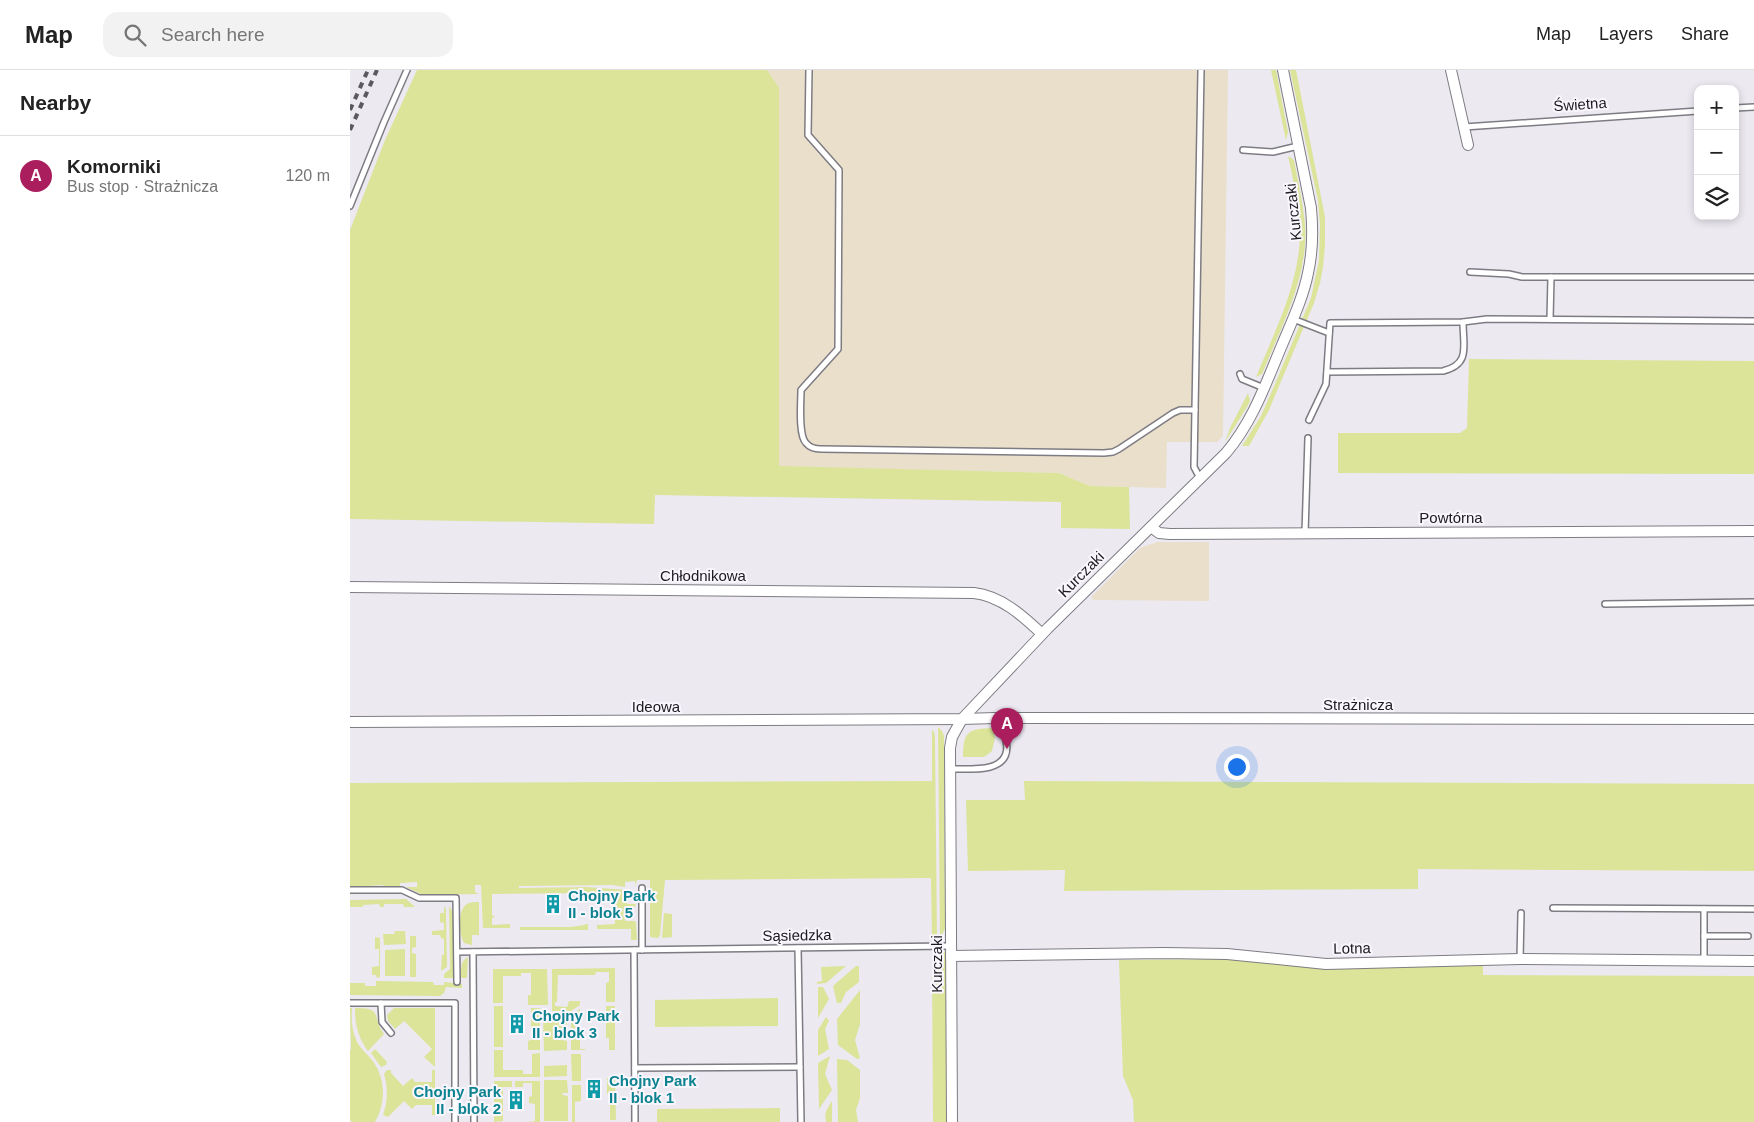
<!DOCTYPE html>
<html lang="en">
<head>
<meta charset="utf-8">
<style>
	:root { --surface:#fff; --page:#f2f2f2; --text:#222; --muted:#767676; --line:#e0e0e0; --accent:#ab1e5e }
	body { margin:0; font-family:Helvetica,sans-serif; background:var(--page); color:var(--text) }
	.controls { position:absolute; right:15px; top:15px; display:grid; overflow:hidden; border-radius:10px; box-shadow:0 2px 8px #0003 }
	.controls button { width:45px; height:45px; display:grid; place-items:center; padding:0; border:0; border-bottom:1px solid var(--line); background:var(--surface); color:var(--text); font:25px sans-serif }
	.you { position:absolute; left:886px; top:696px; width:18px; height:18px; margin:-12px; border:4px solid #fff; border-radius:50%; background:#1a73e8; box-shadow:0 0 0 8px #1a73e833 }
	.badge { display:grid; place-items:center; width:32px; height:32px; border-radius:50%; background:var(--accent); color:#fff; font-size:16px; font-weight:700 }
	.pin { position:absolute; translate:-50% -41px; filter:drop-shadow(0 1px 2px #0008) }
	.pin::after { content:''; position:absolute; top:26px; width:18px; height:15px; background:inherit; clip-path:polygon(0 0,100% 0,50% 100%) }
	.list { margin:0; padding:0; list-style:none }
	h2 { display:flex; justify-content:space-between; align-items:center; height:65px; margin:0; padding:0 20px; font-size:21px }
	h2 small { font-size:16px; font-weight:400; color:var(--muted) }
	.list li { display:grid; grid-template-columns:32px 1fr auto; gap:15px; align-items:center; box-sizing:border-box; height:80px; padding:0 20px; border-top:1px solid var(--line) }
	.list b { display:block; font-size:19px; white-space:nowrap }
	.list p { margin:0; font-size:16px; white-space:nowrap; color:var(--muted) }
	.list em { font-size:16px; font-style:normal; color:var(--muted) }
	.icon { flex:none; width:28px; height:28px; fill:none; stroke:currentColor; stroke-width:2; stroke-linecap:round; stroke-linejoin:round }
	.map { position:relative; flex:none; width:1404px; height:1052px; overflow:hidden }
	header { display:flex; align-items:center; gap:30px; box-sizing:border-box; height:70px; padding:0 25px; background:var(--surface); border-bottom:1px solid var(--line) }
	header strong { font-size:24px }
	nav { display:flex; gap:28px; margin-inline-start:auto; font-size:18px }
	.search { width:350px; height:45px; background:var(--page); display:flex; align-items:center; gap:12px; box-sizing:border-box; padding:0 18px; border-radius:15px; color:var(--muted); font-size:19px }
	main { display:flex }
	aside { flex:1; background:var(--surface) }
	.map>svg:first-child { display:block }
	.industrial { fill:#eadfcb }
	.green { fill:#dbe499 }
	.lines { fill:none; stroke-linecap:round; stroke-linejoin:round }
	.service-casing { stroke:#7e7c83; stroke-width:8 }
	.minor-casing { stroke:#7e7c83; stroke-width:12 }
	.service { stroke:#fff; stroke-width:5 }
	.minor { stroke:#fff; stroke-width:10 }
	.rail { stroke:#5a595d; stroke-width:4; stroke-dasharray:6 6; stroke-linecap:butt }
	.labels { text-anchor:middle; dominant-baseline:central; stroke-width:4; stroke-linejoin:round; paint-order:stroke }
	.street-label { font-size:15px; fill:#1c1b1e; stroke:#f9f6fe }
	.culture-label { font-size:15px; font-weight:bold; fill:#0d838f; stroke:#f9f6fe; text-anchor:start }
</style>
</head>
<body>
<header>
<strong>Map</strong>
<div class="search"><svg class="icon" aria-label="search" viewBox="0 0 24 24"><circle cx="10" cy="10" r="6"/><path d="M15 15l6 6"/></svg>Search here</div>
<nav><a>Map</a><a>Layers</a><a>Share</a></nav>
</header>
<main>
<aside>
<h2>Nearby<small></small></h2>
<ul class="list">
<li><span class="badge">A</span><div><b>Komorniki</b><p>Bus stop · Strażnicza</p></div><em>120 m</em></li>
</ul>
</aside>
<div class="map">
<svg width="1404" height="1052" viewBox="0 0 1404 1052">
	<rect width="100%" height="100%" fill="#ece9f1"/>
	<g class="industrial">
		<polygon points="417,0 878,0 873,366 867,372 817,372 816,418 740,416 709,403 429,397 429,19"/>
		<polygon points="807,472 859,472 859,531 744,530 741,527 790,478"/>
	</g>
	<g class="green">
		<polygon points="67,0 417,0 429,18 429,396 709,403 740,416 779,417 780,459 711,458 711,432 305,425 304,454 0,449 0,160 35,70"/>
		<polygon points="921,0 926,0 938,62 936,70"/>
		<polygon points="940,0 946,0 975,147 975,175 973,197 970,213 964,233 919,340 899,376 892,376 911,346 925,314 961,228 969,190 970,155 968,130"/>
		<path d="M 938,86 L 944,90 C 948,111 953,133 955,154 C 959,206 931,257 912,304 L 906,307 C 926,258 952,209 950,154 C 948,131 943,109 938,86 Z"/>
		<polygon points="1119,289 1404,291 1404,404 988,403 988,363 1110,363 1117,358"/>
		<polygon points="898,323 900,331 897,337 875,372 880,358"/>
		<polygon points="588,657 592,661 594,666 595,859 590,868"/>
		<path d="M 643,658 L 645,668 L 642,681 L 634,687 L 613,687 C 613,661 618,659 643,658 Z"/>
		<polygon points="582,660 584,662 585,667 587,870 582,870 581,808 315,810 310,865 308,868 300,867 300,810 287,810 285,816 285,811 275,812 275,817 262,815 169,816 169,818 237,817 277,820 277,834 286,834 284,838 275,839 275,851 285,851 286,853 287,870 281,870 281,859 247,859 247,855 265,854 265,823 142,824 142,845 145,847 142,848 142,855 160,854 160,858 133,858 131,815 125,815 125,822 129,824 73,825 56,817 67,817 67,812 50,813 50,816 34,817 33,815 0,817 0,713 582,711"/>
		<polygon points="674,711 1404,714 1404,801 1068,799 1068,819 714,821 715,800 618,801 616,730 675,730"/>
		<polygon points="56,829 65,837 54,837 53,834 34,834 34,837 30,837 29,834 13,835 13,837 0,837 0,830"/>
		<path d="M 129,832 L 129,865 L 122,865 L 122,875 L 114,873 C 109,864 107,840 117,834 C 120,832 125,832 129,832 Z"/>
		<polygon points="94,836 96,839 97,897 91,901 92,885 94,885 94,869 91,868 90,865 82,865 82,861 94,860 94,853 90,852 90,843 94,843"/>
		<polygon points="99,836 103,842 103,908 94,908 94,904 100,899"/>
		<polygon points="314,843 322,844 322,867 312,868"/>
		<polygon points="235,854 238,854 238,860 170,860 170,857 220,857 235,855"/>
		<polygon points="45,861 55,861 56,874 34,875 33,864 44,864"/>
		<polygon points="60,866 66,866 66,877 62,878 62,883 66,884 66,907 60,907"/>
		<polygon points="25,867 30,868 30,907 27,908 26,905 22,905 22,897 29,896 29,879 25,879"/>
		<polygon points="55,879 55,906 35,906 35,880"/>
		<polygon points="596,881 596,1052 583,1052 582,895 590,894 591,882"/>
		<path d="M 118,887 L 117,908 L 111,908 C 111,900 110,891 118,887 Z"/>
		<polygon points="878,889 976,898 1133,895 1133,905 1404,906 1404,1052 784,1052 783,1030 773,1006 769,890"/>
		<polygon points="496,896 476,913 467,914 467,912 472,911 471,897"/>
		<polygon points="506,896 509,896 509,912 496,922 491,933 487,933 483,916"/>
		<polygon points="265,898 265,932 256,932 256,913 259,912 259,902 246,902 245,905 208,905 207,932 205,932 205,936 217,937 219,931 230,931 230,935 221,941 202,941 202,899"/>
		<polygon points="197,899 198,935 178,935 178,925 181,925 181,903 171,903 171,906 153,906 153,933 143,933 143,899"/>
		<polygon points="26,911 83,912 84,915 94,915 94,912 112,914 112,918 96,917 94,923 90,926 0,925 0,913 15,913 15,916 26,916"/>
		<polygon points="468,917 473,917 479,929 468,948"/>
		<polygon points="510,920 510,954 505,970 510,988 507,989 488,975 487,949"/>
		<polygon points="428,928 428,956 305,957 305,930"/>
		<rect x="144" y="936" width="9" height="41"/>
		<polygon points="256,936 265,936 265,980 259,980 259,968 256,968"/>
		<path d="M 0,938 L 2,938 C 1,950 2,961 7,972 C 11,979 17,984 22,990 C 36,1008 36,1033 25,1052 L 2,1052 L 0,1050 L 0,981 L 1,979 Z"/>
		<path d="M 5,938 C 34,938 21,946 34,964 L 18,981 C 8,967 5,955 5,938 Z"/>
		<polygon points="44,938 85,938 85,997 74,987 82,979 54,951 45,959 38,951 37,945"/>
		<polygon points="181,938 190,938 190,980 178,980 178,971 181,970"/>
		<polygon points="230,939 230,979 235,979 236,980 221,980 221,944"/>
		<polygon points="193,945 217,945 217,968 212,969 212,970 217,971 217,980 194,981"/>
		<polygon points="476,947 479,951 475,959 479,979 468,986 468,960"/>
		<polygon points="25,979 37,992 36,995 31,997 21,983"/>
		<polygon points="144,980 153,980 153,1000 173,1000 173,1004 182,1004 182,984 190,983 190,1007 144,1007"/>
		<polygon points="221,984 231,984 231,1011 222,1011"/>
		<polygon points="480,986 475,1004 482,1020 469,1039 468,993"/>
		<polygon points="487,989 497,990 510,1000 510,1028 506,1040 508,1052 488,1052"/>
		<polygon points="217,995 217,1006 194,1007 194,996"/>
		<path d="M 37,1000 L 41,1000 L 41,1003 L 53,1016 L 62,1008 L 65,1012 L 82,1012 L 82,1000 L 85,1000 L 85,1045 L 82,1045 L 82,1035 L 66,1035 L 62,1039 L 54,1031 L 38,1047 L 33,1045 C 38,1031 38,1018 34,1004 Z"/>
		<polygon points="257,1008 265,1008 266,1050 260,1050 260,1024 257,1024"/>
		<polygon points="194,1010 217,1010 218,1023 212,1023 213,1025 218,1026 218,1051 194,1051"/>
		<polygon points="144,1011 162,1011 162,1017 153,1017 153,1051 144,1052"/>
		<polygon points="165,1011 190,1011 190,1052 178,1052 185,1051 185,1034 179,1033 179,1027 182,1026 182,1013 173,1013 173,1017 165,1017"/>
		<polygon points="222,1015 231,1015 231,1031 225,1032 225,1052 222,1052"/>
		<path d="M 482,1031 L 482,1052 L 476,1052 C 474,1042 477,1039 482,1031 Z"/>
		<polygon points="430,1038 430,1052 307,1052 307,1039"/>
	</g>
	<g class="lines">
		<g class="service-casing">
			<g id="service">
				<path d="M 459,0 L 458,65 L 489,100 L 488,279 L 451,320 C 451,332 448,365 456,373 C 460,378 465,379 471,379 L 754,383 L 763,382 L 769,379 L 823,343 L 830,340 L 845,340"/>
				<polyline points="1385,38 1404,37"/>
				<polyline points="1114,57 1348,41"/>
				<polyline points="893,80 923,82 948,76"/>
				<polyline points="0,136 34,52 57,0"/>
				<polyline points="1120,202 1159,204 1172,207 1404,207"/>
				<polyline points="943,249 979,263"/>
				<polyline points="1200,249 1201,207"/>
				<path d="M 977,302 L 1093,301 C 1121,294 1113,276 1113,252"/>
				<polyline points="890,304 892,309 914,318"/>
				<polyline points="959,350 976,314 980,253 1113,252 1137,249 1404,251"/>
				<polyline points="850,408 844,397 851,0"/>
				<polyline points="955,463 958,368"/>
				<polyline points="1255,534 1404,532"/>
				<path d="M 600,699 C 613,699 628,700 640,697 C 666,690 657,664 645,648"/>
				<polyline points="292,818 292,880"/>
				<polyline points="0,820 52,820 69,828 106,828 107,912"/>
				<polyline points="1203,838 1404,839"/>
				<polyline points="1354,866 1398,866"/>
				<polyline points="448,878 451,1052"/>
				<polyline points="284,880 285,1052"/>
				<polyline points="107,882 601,876"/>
				<polyline points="123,882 124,1052"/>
				<polyline points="1170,889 1171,843"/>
				<polyline points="1354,890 1354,839"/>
				<polyline points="0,933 105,933 105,1052"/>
				<polyline points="31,933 32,952 41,963"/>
				<polyline points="285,998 450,997"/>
			</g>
		</g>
		<g class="minor-casing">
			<g id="minor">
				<polyline points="1101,0 1118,75"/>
				<polyline points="801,457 809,463 820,464 1404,461"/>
				<path d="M 0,517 L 624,523 C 651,526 673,546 692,564"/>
				<polyline points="0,652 612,649 645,648 1404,649"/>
				<polyline points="601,886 814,883 877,884 976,894 1170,889 1404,891"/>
				<path d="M 602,1052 L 600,678 L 602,667 L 612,649 L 698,558 L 876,383 C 903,351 916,313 932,275 C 942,251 953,228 958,203 C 963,181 963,160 961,138 L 933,0"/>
			</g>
		</g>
		<use href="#service" class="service"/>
		<use href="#minor" class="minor"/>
		<g class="rail">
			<polyline points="0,40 18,0"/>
			<polyline points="0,60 27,0"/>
		</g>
	</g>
	<defs>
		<g id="building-bare" transform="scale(1.5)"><path d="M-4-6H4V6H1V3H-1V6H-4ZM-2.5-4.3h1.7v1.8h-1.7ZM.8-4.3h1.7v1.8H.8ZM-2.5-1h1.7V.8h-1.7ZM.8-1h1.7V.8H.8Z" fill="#0f9aa8" stroke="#f9f6fe" stroke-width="2.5" paint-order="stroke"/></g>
	</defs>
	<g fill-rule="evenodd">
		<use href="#building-bare" x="203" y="834"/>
		<use href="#building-bare" x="167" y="954"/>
		<use href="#building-bare" x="244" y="1019"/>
		<use href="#building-bare" x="166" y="1030"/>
	</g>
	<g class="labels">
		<g class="street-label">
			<text transform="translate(1230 34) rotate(-4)">Świetna</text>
			<text transform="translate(943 142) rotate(-96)">Kurczaki</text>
			<text x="1101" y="447">Powtórna</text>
			<text transform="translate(731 504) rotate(-45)">Kurczaki</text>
			<text x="353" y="505">Chłodnikowa</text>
			<text x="1008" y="634">Strażnicza</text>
			<text x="306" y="636">Ideowa</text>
			<text transform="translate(447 865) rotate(-1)">Sąsiedzka</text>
			<text transform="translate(1002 878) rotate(-1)">Lotna</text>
			<text transform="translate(586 894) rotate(-90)">Kurczaki</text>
		</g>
		<g class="culture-label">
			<text x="218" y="825">Chojny Park<tspan x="218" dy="17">II - blok 5</tspan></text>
			<text x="182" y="945">Chojny Park<tspan x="182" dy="17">II - blok 3</tspan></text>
			<text x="259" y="1010">Chojny Park<tspan x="259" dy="17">II - blok 1</tspan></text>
			<text x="151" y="1021" text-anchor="end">Chojny Park<tspan x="151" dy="17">II - blok 2</tspan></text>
		</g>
	</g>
</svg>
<div class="controls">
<button>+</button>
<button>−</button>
<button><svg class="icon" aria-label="layers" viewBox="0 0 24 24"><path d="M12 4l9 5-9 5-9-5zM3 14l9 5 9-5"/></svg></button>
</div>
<div class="you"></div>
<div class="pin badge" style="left:657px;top:679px">A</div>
</div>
</main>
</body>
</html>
